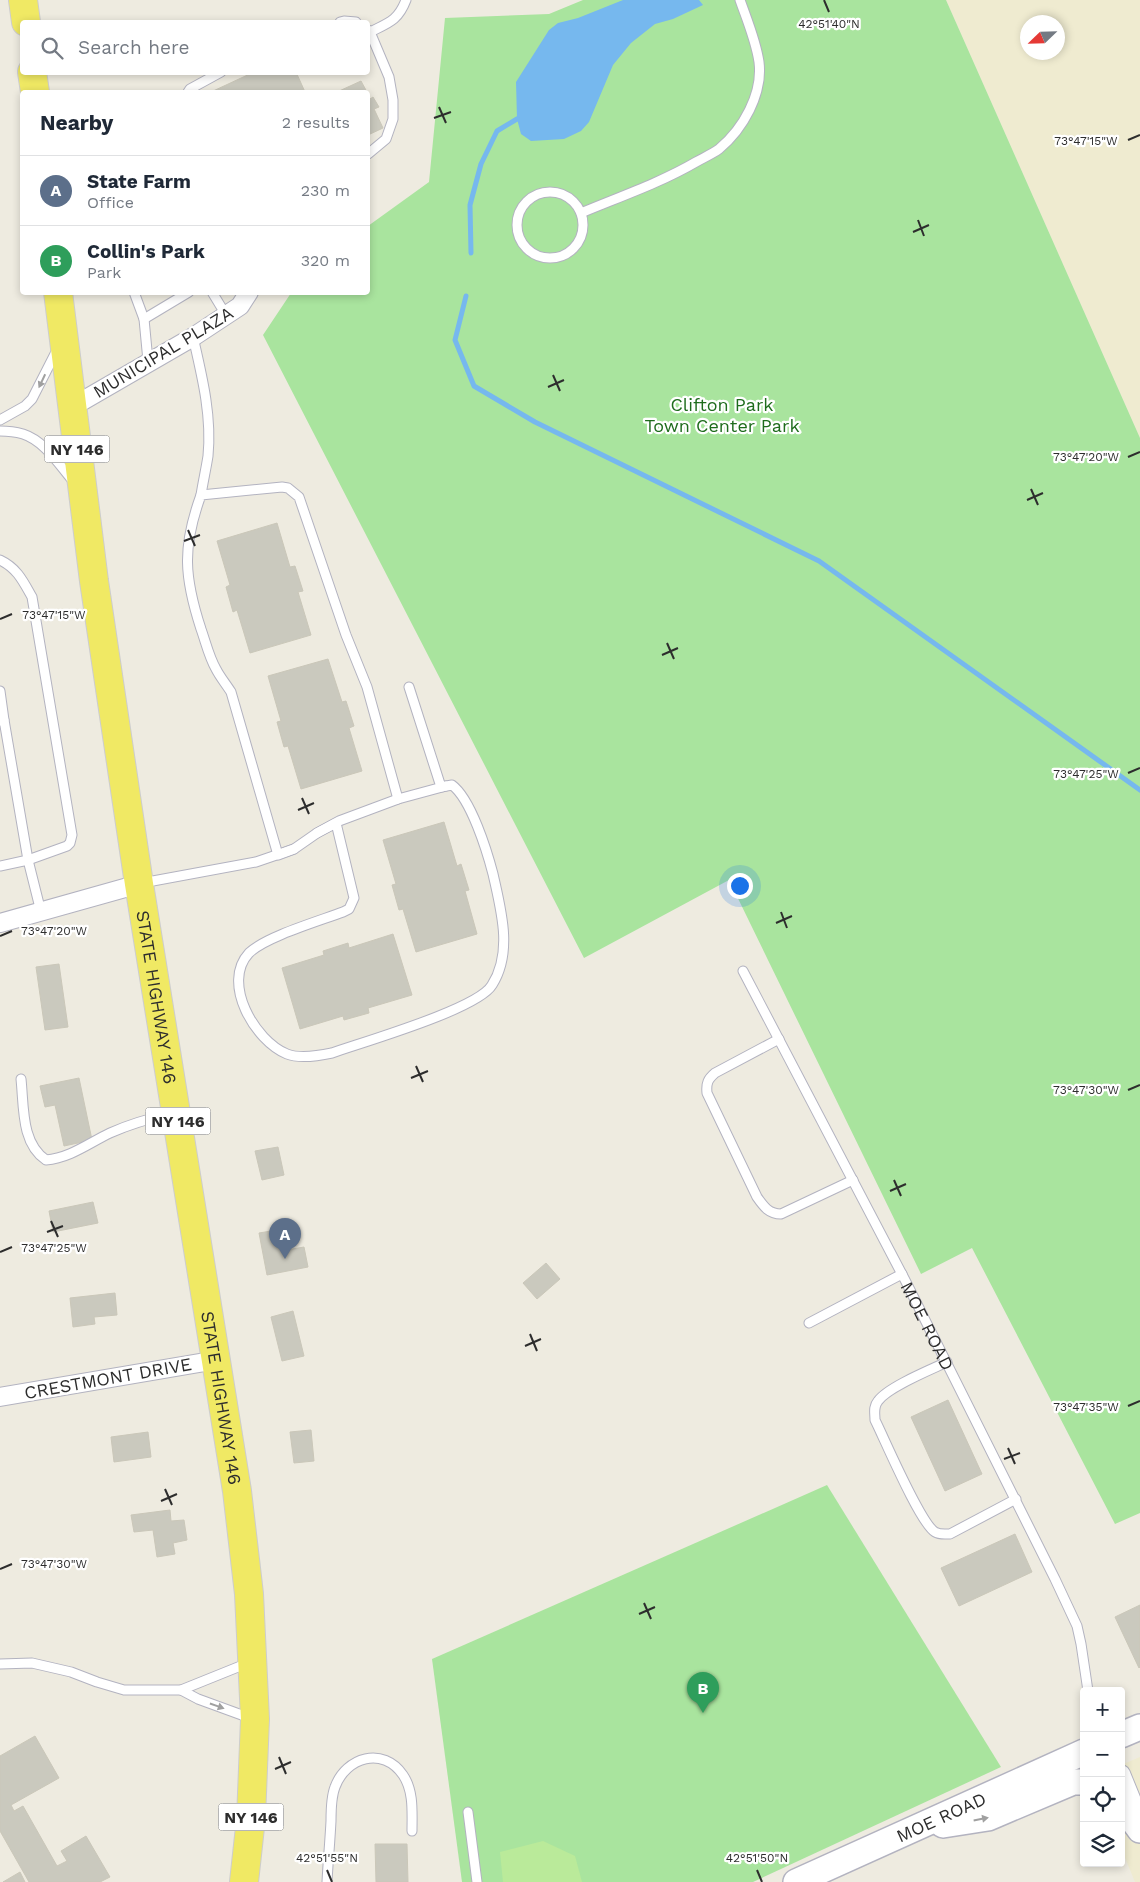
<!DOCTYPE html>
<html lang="en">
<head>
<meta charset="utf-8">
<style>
	:root { --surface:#fff; --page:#f6f6f7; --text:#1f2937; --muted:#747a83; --line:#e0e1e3; --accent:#4444f8 }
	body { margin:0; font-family:"Work Sans",sans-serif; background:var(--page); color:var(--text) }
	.controls { position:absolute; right:15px; bottom:15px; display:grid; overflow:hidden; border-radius:5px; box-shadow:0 2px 8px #0003 }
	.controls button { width:45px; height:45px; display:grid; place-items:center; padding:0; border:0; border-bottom:1px solid var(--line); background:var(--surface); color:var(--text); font:25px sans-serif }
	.compass { position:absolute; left:1020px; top:15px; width:45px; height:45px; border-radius:50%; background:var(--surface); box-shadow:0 2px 8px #0003; rotate:247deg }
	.you { position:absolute; left:739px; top:885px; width:18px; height:18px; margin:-12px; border:4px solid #fff; border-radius:50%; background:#1a73e8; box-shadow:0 0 0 8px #1a73e833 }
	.badge { display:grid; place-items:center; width:32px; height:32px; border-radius:50%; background:var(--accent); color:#fff; font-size:16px; font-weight:700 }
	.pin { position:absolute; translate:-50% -41px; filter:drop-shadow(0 1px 2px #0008) }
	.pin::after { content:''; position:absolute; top:26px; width:18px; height:15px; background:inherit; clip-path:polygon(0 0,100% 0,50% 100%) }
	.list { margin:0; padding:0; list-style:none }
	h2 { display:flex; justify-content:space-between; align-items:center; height:65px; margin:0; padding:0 20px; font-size:21px }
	h2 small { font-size:16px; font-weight:400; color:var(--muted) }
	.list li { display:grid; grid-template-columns:32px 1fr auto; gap:15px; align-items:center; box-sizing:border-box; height:70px; padding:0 20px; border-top:1px solid var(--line) }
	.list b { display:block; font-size:19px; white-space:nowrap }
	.list p { margin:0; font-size:16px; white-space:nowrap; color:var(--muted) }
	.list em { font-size:16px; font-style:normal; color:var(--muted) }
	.icon { flex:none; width:28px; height:28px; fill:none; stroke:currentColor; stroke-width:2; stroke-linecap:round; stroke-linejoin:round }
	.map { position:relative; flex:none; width:1140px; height:1882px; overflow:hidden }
	.search { position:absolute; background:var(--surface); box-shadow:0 2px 8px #0003; left:20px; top:20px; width:350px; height:55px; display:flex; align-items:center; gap:12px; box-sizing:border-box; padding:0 18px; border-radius:5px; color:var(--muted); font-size:19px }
	.panel { position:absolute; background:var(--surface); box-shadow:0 2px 8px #0003; left:20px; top:90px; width:350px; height:205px; border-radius:5px }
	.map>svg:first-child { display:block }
	.education { fill:#efebd0; fill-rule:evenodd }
	.green { fill:#a9e49e }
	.pitch { fill:#baea9a }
	.water { fill:#76b8ee }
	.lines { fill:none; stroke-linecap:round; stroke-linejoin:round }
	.stream { stroke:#76b8ee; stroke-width:5 }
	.building { fill:#cac9be; stroke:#cac7b9 }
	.lane-casing { stroke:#b3b3c0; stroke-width:11 }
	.street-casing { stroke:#b3b3c0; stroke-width:20 }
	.secondary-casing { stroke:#b3b3c0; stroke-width:28 }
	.primary-casing { stroke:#cdcdcd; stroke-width:30 }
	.lane { stroke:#fff; stroke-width:9 }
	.street { stroke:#fff; stroke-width:18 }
	.secondary { stroke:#fff; stroke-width:25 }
	.primary { stroke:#f0e964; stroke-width:28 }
	.oneway { fill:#a0a0a0 }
	.ticks { fill:none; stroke:#2d2d2d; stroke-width:2 }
	.labels { text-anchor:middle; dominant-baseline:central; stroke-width:4.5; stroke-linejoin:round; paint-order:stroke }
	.shield { fill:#fff; stroke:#6c6c6c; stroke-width:1 }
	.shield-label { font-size:16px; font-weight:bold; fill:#2d2d2d }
	.street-label { font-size:18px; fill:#2d2d2d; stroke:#fff }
	.park-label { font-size:18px; fill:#1e6c1c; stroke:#fff }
	.ticks-label { font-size:12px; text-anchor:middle; fill:#2d2d2d; stroke:#fff; stroke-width:4.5; stroke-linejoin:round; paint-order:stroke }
</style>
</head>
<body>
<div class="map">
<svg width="1140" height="1882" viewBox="0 0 1140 1882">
	<rect width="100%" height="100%" fill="#eeebe0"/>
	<g class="education">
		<path d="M 946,0 L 1140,0 L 1140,438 ZM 1028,22 L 1058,22 L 1058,52 L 1028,52 Z"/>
		<polygon points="1140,1757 1140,1882 1135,1882 1121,1848 1121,1765"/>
	</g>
	<g class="green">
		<polygon points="583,0 946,0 1140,438 1140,1513 1115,1524 972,1248 921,1274 729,880 584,958 263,335 291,293 368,292 368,226 429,182 445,18 549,14"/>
		<polygon points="827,1485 1001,1767 753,1882 462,1882 432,1659"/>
	</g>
	<polygon class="pitch" points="543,1841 575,1856 582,1882 503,1882 500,1852"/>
	<polygon class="water" points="623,0 699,0 703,5 673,19 655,24 631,43 613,65 589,122 581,131 564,139 531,141 521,134 517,119 516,82 549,30 558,23 578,18"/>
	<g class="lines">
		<g class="stream">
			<polyline points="471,253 470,205 481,164 497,131 517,119"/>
			<polyline points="466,296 455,340 474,386 535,422 819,561 1140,790"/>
		</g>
	</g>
	<g class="building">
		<polygon points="254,72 296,72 305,92 211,92"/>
		<polygon points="361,81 367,92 337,92"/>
		<polygon points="368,94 370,99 373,97 379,107 374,109 383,128 368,135"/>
		<polygon points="277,523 290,567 295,566 303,591 298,592 311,635 250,653 237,610 233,612 226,587 230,585 217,541"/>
		<polygon points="328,659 342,702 346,701 354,726 349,728 362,771 301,789 288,746 284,747 277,722 281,721 268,676"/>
		<polygon points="444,822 457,866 461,864 469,890 465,891 477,934 416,952 403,909 399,910 392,885 396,884 383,840"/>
		<polygon points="393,934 412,995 368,1008 369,1013 344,1020 343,1016 300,1029 282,968 324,955 323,951 348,943 349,948"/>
		<polygon points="59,964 68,1027 45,1030 36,967"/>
		<polygon points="79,1078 92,1140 64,1146 55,1105 45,1107 40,1086"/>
		<polygon points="278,1147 284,1175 262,1180 255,1151"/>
		<polygon points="93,1202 98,1223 53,1232 49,1211"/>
		<polygon points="283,1229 287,1250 304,1247 308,1267 267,1275 259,1233"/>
		<polygon points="546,1263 560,1279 537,1299 523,1283"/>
		<polygon points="115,1293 117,1315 94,1317 95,1324 73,1327 70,1298"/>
		<polygon points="293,1311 304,1356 282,1361 271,1317"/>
		<polygon points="948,1400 982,1474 945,1491 911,1417"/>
		<polygon points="311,1430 314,1461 294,1463 290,1432"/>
		<polygon points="148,1432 151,1457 114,1462 111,1437"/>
		<polygon points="170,1510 171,1521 184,1520 187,1540 173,1543 175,1554 157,1557 153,1530 134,1532 131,1515"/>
		<polygon points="1015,1534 1032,1572 959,1606 941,1568"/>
		<polygon points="1140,1605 1140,1667 1139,1668 1115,1617"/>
		<polygon points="35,1736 59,1778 11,1805 14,1811 23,1806 57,1866 67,1861 61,1851 86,1836 110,1877 100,1882 29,1882 0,1831 0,1756"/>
		<polygon points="375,1844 407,1844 408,1882 376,1882"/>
		<polygon points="20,1872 25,1882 3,1882"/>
	</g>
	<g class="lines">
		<g class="lane-casing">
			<g id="lane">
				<polyline points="340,22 344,21 356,22"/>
				<path d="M 368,30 L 370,32 C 388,23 398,21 406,0"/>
				<polyline points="188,92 190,89 221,72"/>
				<polyline points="368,154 386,139 393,119 393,100 389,77 370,32"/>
				<circle cx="550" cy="225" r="33"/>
				<path d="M 581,213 C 619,197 660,183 696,162 C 703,158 712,154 719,149 C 743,129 763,94 759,62 C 756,41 747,20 740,0"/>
				<polyline points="134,292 144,319 148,361"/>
				<polyline points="212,292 226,315"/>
				<polyline points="144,319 189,292"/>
				<path d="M 193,337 C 202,376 212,416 208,456 C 206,469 203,482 201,495"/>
				<polyline points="0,420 25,406 32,399 58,348"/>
				<path d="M 0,431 C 7,431 16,432 23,434 C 45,441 60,466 74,482"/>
				<path d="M 0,560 C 17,568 23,581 32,597 L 72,835 L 70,843 L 67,846 L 28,860 L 0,866"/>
				<polyline points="0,691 4,720"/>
				<polyline points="0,721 4,720 28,860 41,912"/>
				<path d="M 317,833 L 336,823 L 354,898 L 349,909 L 343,912 C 319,921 265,937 249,953 C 221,983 255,1041 287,1054 C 300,1059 318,1056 332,1053 C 363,1042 478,1009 492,985 C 513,952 501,910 493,874 C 487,851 471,799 452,785 L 441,787 L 409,687"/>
				<path d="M 294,849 L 278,855 L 231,692 C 226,684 220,677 216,669 C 209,657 206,643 201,629 C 184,577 182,547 201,495 L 282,487 L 288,488 L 299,497 L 346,635 L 367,687 L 398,799"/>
				<polyline points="142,883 256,862 294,849 317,833 339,821 398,799 446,786"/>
				<path id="s1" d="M 743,971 L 905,1280 L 1055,1579 L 1077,1626 L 1081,1644 L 1088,1691"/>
				<path d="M 779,1039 L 715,1073 C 708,1079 706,1083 707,1093 L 757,1197 C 764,1207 769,1214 781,1214 L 853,1180"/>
				<path d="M 21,1079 C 24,1107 21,1143 46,1160 C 70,1158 89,1143 110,1133 C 130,1124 151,1118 173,1113"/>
				<polyline points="809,1323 902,1274"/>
				<path d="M 947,1362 C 930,1370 888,1387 878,1401 C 873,1407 875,1413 875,1420 C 885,1440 920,1523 935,1532 C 940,1535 944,1534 950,1534 L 1016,1499"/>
				<polyline points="0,1664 32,1663 71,1672 97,1682 124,1690 181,1690 248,1663"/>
				<polyline points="181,1690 198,1699 250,1718"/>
				<polyline points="468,1812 477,1882"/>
				<path d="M 327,1882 C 328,1862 330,1841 331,1821 C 331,1810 331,1797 335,1787 C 346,1757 383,1746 403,1775 C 414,1791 412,1813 412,1831"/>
			</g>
		</g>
		<g class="street-casing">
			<g id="street">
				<polyline points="72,407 193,337 240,306 249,292"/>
				<polyline points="0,923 139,884"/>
				<polyline points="0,1397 217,1360"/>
				<polyline points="1121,1774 1139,1818"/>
			</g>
		</g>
		<g class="secondary-casing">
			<g id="secondary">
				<polyline points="1121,1735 1140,1727"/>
				<polyline points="1121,1804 1140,1830"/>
				<polyline points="943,1825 988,1818 1073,1782 1084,1782"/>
				<path id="s2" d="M 796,1882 L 1084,1752"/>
			</g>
		</g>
		<g class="primary-casing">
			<g id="primary">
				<polyline points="23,0 26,22"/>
				<polyline points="32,72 35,92"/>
				<path id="s3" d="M 58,292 L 94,581 L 139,884 L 237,1491 L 249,1594 L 255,1719 L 251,1818 L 244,1882"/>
			</g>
		</g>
		<use href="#lane" class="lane"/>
		<use href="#street" class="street"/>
		<use href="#secondary" class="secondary"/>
		<use href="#primary" class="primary"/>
	</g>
	<defs><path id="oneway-solid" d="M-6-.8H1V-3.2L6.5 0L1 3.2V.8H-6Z" transform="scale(1.25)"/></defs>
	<g class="oneway">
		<use href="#oneway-solid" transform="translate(42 381) rotate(115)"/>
		<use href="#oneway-solid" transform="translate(217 1706) rotate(19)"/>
		<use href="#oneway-solid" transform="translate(981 1819) rotate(-11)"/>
	</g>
	<path class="ticks" d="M 824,0 L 829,12M 439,107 L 446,123M 434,118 L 451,112M 1128,140 L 1140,135M 918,220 L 924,236M 913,232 L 929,225M 553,375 L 560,391M 548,387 L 564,380M 1128,457 L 1140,452M 1031,489 L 1038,505M 1027,500 L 1043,493M 188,530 L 195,546M 184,541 L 200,535M 0,619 L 12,614M 667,643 L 674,659M 662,655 L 678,648M 1128,773 L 1140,768M 302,798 L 309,814M 298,810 L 314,803M 781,912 L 787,928M 776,923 L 792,916M 0,936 L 12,931M 416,1066 L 423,1082M 411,1078 L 428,1071M 1128,1090 L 1140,1085M 894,1180 L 901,1196M 890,1191 L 906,1184M 51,1221 L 58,1237M 47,1232 L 63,1226M 0,1252 L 12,1247M 530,1334 L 537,1351M 525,1346 L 541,1339M 1128,1406 L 1140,1401M 1008,1448 L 1015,1464M 1004,1459 L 1020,1453M 165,1489 L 172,1505M 161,1501 L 177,1494M 0,1569 L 12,1564M 644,1603 L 651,1619M 639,1614 L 655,1607M 279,1757 L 286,1774M 275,1769 L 291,1762M 327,1870 L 332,1882M 757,1870 L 762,1882"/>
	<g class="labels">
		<g class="shield">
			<rect x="44.5" y="435.5" width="65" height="27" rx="4"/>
			<rect x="145.5" y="1107.5" width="65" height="27" rx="4"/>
			<rect x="218.5" y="1803.5" width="65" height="27" rx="4"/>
		</g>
		<g class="shield-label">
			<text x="77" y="449">NY 146</text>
			<text x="178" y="1121">NY 146</text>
			<text x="251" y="1817">NY 146</text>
		</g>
		<g class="street-label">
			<text transform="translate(163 352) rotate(-31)">MUNICIPAL PLAZA</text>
			<text stroke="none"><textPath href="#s3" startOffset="712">STATE HIGHWAY 146</textPath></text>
			<text stroke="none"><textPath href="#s1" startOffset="400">MOE ROAD</textPath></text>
			<text transform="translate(108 1378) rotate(-10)">CRESTMONT DRIVE</text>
			<text stroke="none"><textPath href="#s3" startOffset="1118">STATE HIGHWAY 146</textPath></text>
			<text stroke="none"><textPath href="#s2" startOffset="159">MOE ROAD</textPath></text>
		</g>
		<g class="park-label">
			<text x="722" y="404">Clifton Park<tspan x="722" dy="21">Town Center Park</tspan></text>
		</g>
	</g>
	<g class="ticks-label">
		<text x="829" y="28">42°51'40"N</text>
		<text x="1086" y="145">73°47'15"W</text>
		<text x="1086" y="461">73°47'20"W</text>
		<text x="54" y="619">73°47'15"W</text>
		<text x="1086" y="778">73°47'25"W</text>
		<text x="54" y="935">73°47'20"W</text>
		<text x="1086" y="1094">73°47'30"W</text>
		<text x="54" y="1252">73°47'25"W</text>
		<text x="1086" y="1411">73°47'35"W</text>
		<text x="54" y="1568">73°47'30"W</text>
		<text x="327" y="1862">42°51'55"N</text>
		<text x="757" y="1862">42°51'50"N</text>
	</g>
</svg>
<div class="controls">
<button>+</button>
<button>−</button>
<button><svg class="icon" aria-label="locate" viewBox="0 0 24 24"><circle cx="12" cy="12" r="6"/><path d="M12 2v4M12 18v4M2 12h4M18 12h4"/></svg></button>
<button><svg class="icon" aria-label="layers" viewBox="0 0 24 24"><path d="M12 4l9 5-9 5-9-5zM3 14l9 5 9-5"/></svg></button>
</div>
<svg class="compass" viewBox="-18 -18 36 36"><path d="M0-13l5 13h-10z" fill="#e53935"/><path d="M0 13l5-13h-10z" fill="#747a83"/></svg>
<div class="you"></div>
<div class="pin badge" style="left:285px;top:1259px;background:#5c6f8a">A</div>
<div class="pin badge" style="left:703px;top:1713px;background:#2e9e5b">B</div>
<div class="search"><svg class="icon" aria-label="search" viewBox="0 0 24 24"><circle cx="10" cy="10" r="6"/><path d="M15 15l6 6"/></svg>Search here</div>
<section class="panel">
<h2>Nearby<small>2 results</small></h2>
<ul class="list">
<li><span class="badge" style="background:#5c6f8a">A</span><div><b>State Farm</b><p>Office</p></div><em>230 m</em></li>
<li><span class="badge" style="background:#2e9e5b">B</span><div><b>Collin's Park</b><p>Park</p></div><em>320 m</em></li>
</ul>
</section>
</div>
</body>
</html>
